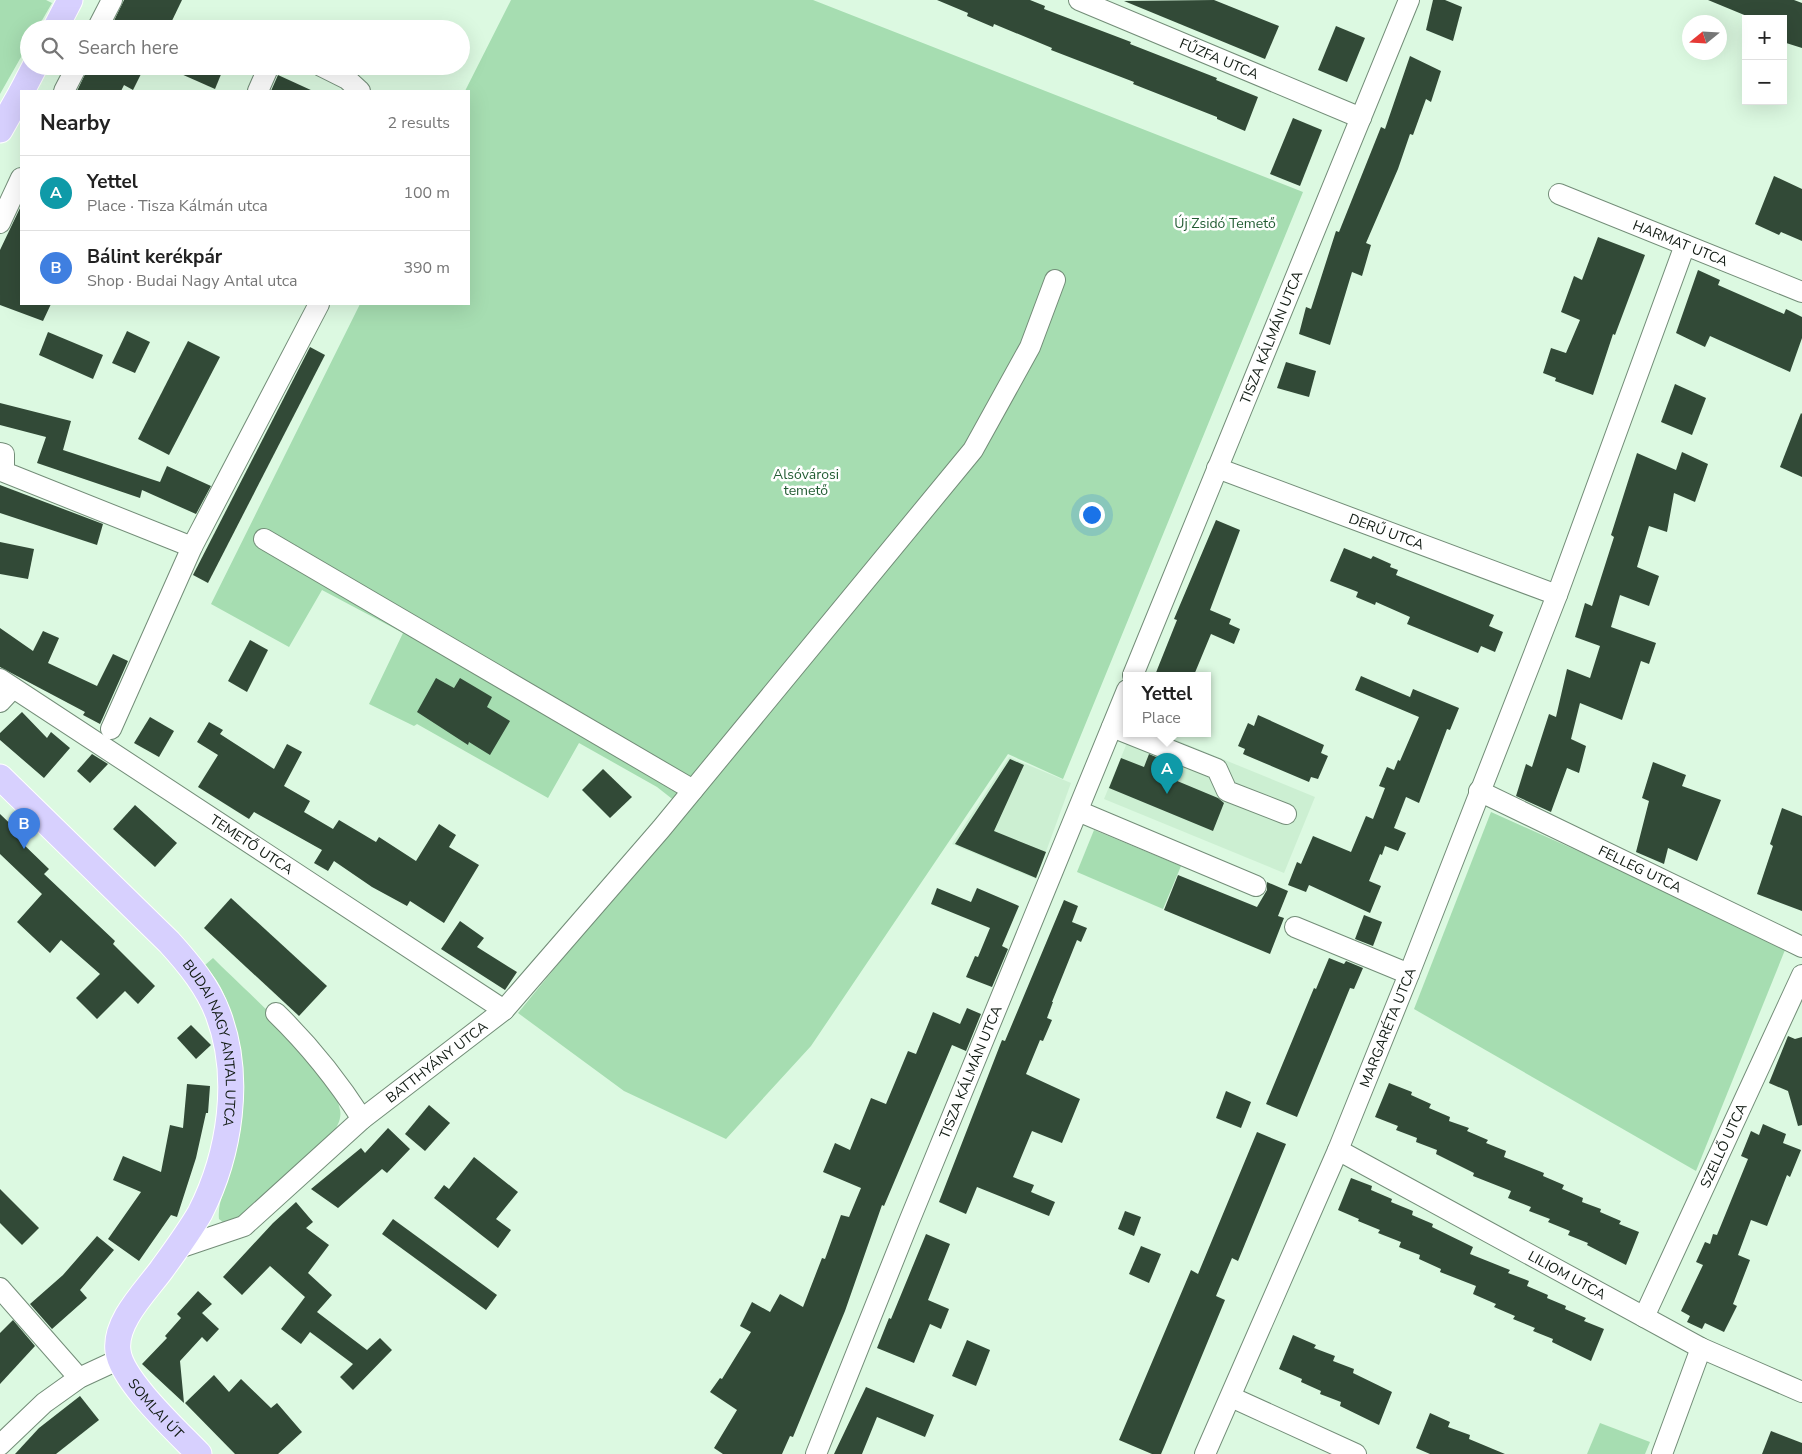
<!DOCTYPE html>
<html lang="en">
<head>
<meta charset="utf-8">
<style>
	:root { --surface:#fff; --page:#f2f2f2; --text:#222; --muted:#767676; --line:#e0e0e0; --accent:#5b37af }
	body { margin:0; font-family:"Nunito Sans",sans-serif; background:var(--page); color:var(--text) }
	.controls { position:absolute; right:15px; top:15px; display:grid; overflow:hidden; border-radius:0px; box-shadow:0 5px 20px #0002 }
	.controls button { width:45px; height:45px; display:grid; place-items:center; padding:0; border:0; border-bottom:1px solid var(--line); background:var(--surface); color:var(--text); font:25px sans-serif }
	.compass { position:absolute; left:1682px; top:15px; width:45px; height:45px; border-radius:50%; background:var(--surface); box-shadow:0 5px 20px #0002; rotate:252deg }
	.you { position:absolute; left:1091px; top:514px; width:18px; height:18px; margin:-12px; border:4px solid #fff; border-radius:50%; background:#1a73e8; box-shadow:0 0 0 8px #1a73e833 }
	.badge { display:grid; place-items:center; width:32px; height:32px; border-radius:50%; background:var(--accent); color:#fff; font-size:16px; font-weight:700 }
	.pin { position:absolute; translate:-50% -41px; filter:drop-shadow(0 1px 2px #0008) }
	.pin::after { content:''; position:absolute; top:26px; width:18px; height:15px; background:inherit; clip-path:polygon(0 0,100% 0,50% 100%) }
	.popup { position:absolute; left:1123px; top:672px; width:88px; height:65px; box-sizing:border-box; display:grid; place-content:center; border-radius:0px; background:var(--surface); filter:drop-shadow(0 1px 4px #0005); font-size:16px; white-space:nowrap; color:var(--muted) }
	.popup b { font-size:19px; color:var(--text) }
	.popup::after { content:''; position:absolute; left:50%; top:100%; margin-left:-10px; border:10px solid transparent; border-top-color:var(--surface) }
	.list { margin:0; padding:0; list-style:none }
	h2 { display:flex; justify-content:space-between; align-items:center; height:65px; margin:0; padding:0 20px; font-size:21px }
	h2 small { font-size:16px; font-weight:400; color:var(--muted) }
	.list li { display:grid; grid-template-columns:32px 1fr auto; gap:15px; align-items:center; box-sizing:border-box; height:75px; padding:0 20px; border-top:1px solid var(--line) }
	.list b { display:block; font-size:19px; white-space:nowrap }
	.list p { margin:0; font-size:16px; white-space:nowrap; color:var(--muted) }
	.list em { font-size:16px; font-style:normal; color:var(--muted) }
	.icon { flex:none; width:28px; height:28px; fill:none; stroke:currentColor; stroke-width:2; stroke-linecap:round; stroke-linejoin:round }
	.map { position:relative; flex:none; width:1802px; height:1454px; overflow:hidden }
	.search { position:absolute; background:var(--surface); box-shadow:0 5px 20px #0002; left:20px; top:20px; width:450px; height:55px; display:flex; align-items:center; gap:12px; box-sizing:border-box; padding:0 18px; border-radius:28px; color:var(--muted); font-size:19px }
	.panel { position:absolute; background:var(--surface); box-shadow:0 5px 20px #0002; left:20px; top:90px; width:450px; height:215px; border-radius:0px }
	.map>svg:first-child { display:block }
	.built { fill:#ccefd2 }
	.green { fill:#a6ddb1 }
	.building { fill:#324a37 }
	.lines { fill:none; stroke-linecap:round; stroke-linejoin:round }
	.minor-casing { stroke:#738d78; stroke-width:22 }
	.major-casing { stroke:#fff; stroke-width:27 }
	.minor { stroke:#fff; stroke-width:20 }
	.major { stroke:#d7d0fe; stroke-width:25 }
	.labels { text-anchor:middle; dominant-baseline:central; stroke-width:5; stroke-linejoin:round; paint-order:stroke }
	.street-label { font-size:14px; fill:#111b13; stroke:#fff }
	.park-label { font-size:14px; fill:#225c33; stroke:#fff }
</style>
</head>
<body>
<div class="map">
<svg width="1802" height="1454" viewBox="0 0 1802 1454">
	<rect width="100%" height="100%" fill="#dcf9e1"/>
	<g class="built">
		<polygon points="1131,733 1159,733 1315,797 1284,873 1104,799"/>
		<polygon points="1009,757 1071,783 1036,879 952,844"/>
	</g>
	<g class="green">
		<polygon points="0,0 46,0 52,3 37,29 29,29 29,43 0,94"/>
		<polygon points="511,0 813,0 1303,192 1063,779 1008,754 811,1046 726,1139 624,1091 518,1013 685,809 657,787 579,743 548,798 417,724 414,726 369,704 403,633 322,590 289,647 211,604 360,304 469,304 469,91 465,91"/>
		<polygon points="1491,812 1787,945 1696,1171 1414,1009"/>
		<polygon points="1094,830 1181,866 1163,909 1077,872"/>
		<path d="M 213,958 C 245,990 333,1067 340,1110 C 342,1119 337,1126 333,1134 L 236,1222 L 224,1223 L 219,1219 C 217,1201 228,1185 231,1167 C 242,1110 248,1045 222,990 C 218,981 211,973 205,965 Z"/>
		<polygon points="1600,1423 1650,1442 1645,1454 1587,1454"/>
	</g>
	<g class="building">
		<polygon points="124,0 182,0 168,29 110,29"/>
		<polygon points="937,0 1030,0 1045,6 1044,9 1131,42 1130,44 1217,78 1216,80 1258,97 1245,131 1217,119 1217,117 1133,84 1134,82 1051,50 1052,48 994,24 993,27 967,16 968,13"/>
		<polygon points="1214,0 1279,26 1265,59 1124,1"/>
		<polygon points="1433,0 1445,0 1462,7 1453,41 1426,30"/>
		<polygon points="1708,0 1794,0 1802,3 1802,48 1783,42 1783,19 1754,19"/>
		<polygon points="1336,26 1365,38 1347,82 1318,70"/>
		<polygon points="1410,56 1441,71 1431,102 1426,99 1413,135 1410,134 1398,169 1366,243 1371,245 1362,276 1352,272 1330,345 1299,334 1306,307 1311,309 1336,231 1339,232 1381,127 1385,129"/>
		<polygon points="89,66 145,66 133,90 124,85 121,91 77,91"/>
		<polygon points="163,66 210,66 222,72 215,89"/>
		<polygon points="278,75 313,91 271,91"/>
		<polygon points="1293,118 1322,130 1300,186 1270,174"/>
		<polygon points="1774,176 1802,189 1802,241 1781,232 1779,235 1755,224"/>
		<polygon points="21,206 21,304 51,304 43,321 0,305 0,250"/>
		<polygon points="1598,237 1645,255 1615,335 1613,334 1593,395 1555,381 1556,378 1543,373 1551,348 1566,353 1580,320 1561,312 1574,276 1582,280"/>
		<polygon points="1698,270 1720,280 1718,285 1784,314 1786,309 1802,317 1802,338 1790,372 1710,336 1705,347 1676,333"/>
		<polygon points="127,331 150,342 135,373 112,363"/>
		<polygon points="48,332 103,355 93,379 39,355"/>
		<polygon points="188,341 220,357 169,455 138,439"/>
		<polygon points="310,347 325,355 208,583 193,575"/>
		<polygon points="1286,362 1316,371 1309,397 1277,388"/>
		<polygon points="1675,384 1706,398 1692,435 1661,422"/>
		<polygon points="0,403 71,421 63,450 160,482 167,466 211,486 196,514 142,490 140,498 37,463 46,437 0,425"/>
		<polygon points="1801,413 1802,414 1802,477 1780,467"/>
		<polygon points="1682,452 1708,464 1695,502 1674,493 1667,532 1649,526 1637,567 1659,576 1649,606 1620,595 1611,627 1656,643 1649,664 1641,661 1622,720 1580,703 1571,739 1586,746 1579,773 1567,768 1551,812 1516,796 1526,764 1532,767 1549,714 1556,717 1567,669 1590,678 1600,646 1575,637 1585,603 1592,606 1614,537 1611,535 1637,453 1676,470"/>
		<polygon points="0,485 103,524 97,545 0,513"/>
		<polygon points="1216,520 1240,530 1210,610 1231,619 1229,624 1240,629 1234,644 1211,634 1194,675 1155,675 1177,620 1174,619"/>
		<polygon points="0,542 34,549 28,579 0,574"/>
		<polygon points="1344,548 1371,559 1373,556 1391,564 1390,567 1398,570 1396,575 1494,615 1489,626 1503,632 1495,652 1481,646 1478,653 1407,624 1410,617 1376,602 1375,605 1356,597 1358,592 1330,581"/>
		<polygon points="0,628 33,651 43,631 59,638 48,663 97,686 113,654 128,661 100,724 83,715 85,712 0,667"/>
		<polygon points="250,640 268,650 247,692 228,681"/>
		<polygon points="1361,676 1410,697 1413,689 1459,708 1450,730 1447,729 1419,803 1406,797 1394,828 1406,833 1398,851 1385,846 1382,855 1380,854 1369,881 1381,886 1370,913 1309,885 1306,892 1288,885 1297,862 1301,864 1313,836 1351,852 1366,816 1373,819 1385,788 1379,786 1387,767 1394,770 1398,760 1400,761 1419,717 1355,690"/>
		<polygon points="436,678 454,688 460,678 492,697 487,707 510,721 490,755 469,742 468,745 417,712"/>
		<polygon points="22,712 47,738 51,732 70,748 44,778 0,740 0,733"/>
		<polygon points="1258,715 1324,745 1321,753 1328,756 1318,779 1311,777 1309,782 1243,754 1245,749 1238,746 1248,723 1254,726"/>
		<polygon points="150,717 174,731 159,757 134,743"/>
		<polygon points="209,722 223,730 220,734 274,769 287,744 302,752 284,786 310,801 304,812 333,829 339,820 376,842 379,837 416,861 439,824 456,835 449,847 479,865 444,923 410,901 407,906 372,887 334,861 328,871 314,863 322,850 254,812 249,819 198,787 218,755 197,742"/>
		<polygon points="92,754 108,764 90,783 77,771"/>
		<polygon points="1149,754 1175,765 1170,778 1218,798 1224,803 1213,831 1109,788 1121,758 1144,767"/>
		<polygon points="1010,759 1024,765 994,831 1046,852 1036,878 955,844"/>
		<polygon points="1653,762 1686,775 1682,786 1721,800 1697,861 1668,848 1664,864 1636,852 1649,801 1642,798"/>
		<polygon points="603,769 632,797 610,818 582,790"/>
		<polygon points="135,805 177,843 155,867 113,829"/>
		<polygon points="1782,808 1802,816 1802,911 1757,894 1773,846 1770,844"/>
		<polygon points="0,814 24,837 20,841 49,869 44,874 115,941 113,944 155,986 138,1004 125,991 97,1019 76,998 100,974 61,940 50,953 17,922 42,894 0,854"/>
		<polygon points="1178,875 1257,907 1267,890 1267,882 1288,891 1278,916 1284,918 1270,954 1164,910"/>
		<polygon points="937,888 971,902 977,888 1019,906 1002,946 1008,949 992,987 966,977 975,956 978,957 990,928 931,904"/>
		<polygon points="231,898 327,986 299,1016 204,928"/>
		<polygon points="1064,900 1078,906 1072,922 1087,928 1081,942 1077,940 1052,1002 1053,1002 1047,1018 1052,1020 1043,1041 1040,1040 1026,1074 1080,1099 1062,1143 1032,1131 1013,1177 1034,1185 1031,1192 1055,1202 1049,1216 977,1187 966,1214 939,1202 1002,1040 1005,1041"/>
		<polygon points="1364,915 1382,922 1373,946 1355,939"/>
		<polygon points="460,921 484,938 477,947 517,972 505,990 441,949"/>
		<polygon points="1329,958 1344,964 1346,961 1363,968 1354,989 1350,988 1297,1117 1266,1104 1314,988 1316,989"/>
		<polygon points="967,1008 981,1014 966,1051 952,1045 884,1206 882,1205 845,1311 793,1437 790,1436 782,1454 723,1454 714,1448 737,1410 710,1392 720,1378 722,1379 751,1332 740,1326 752,1302 770,1312 780,1294 803,1307 822,1258 825,1259 841,1215 849,1217 861,1188 823,1172 835,1143 850,1150 871,1098 886,1104 908,1051 916,1054 933,1012 960,1024"/>
		<polygon points="191,1025 211,1045 196,1059 177,1038"/>
		<polygon points="1788,1036 1795,1039 1802,1037 1802,1125 1798,1126 1788,1091 1769,1083"/>
		<polygon points="1389,1083 1412,1092 1411,1095 1431,1104 1429,1108 1450,1117 1449,1121 1469,1128 1467,1131 1488,1140 1486,1143 1506,1151 1504,1157 1544,1173 1543,1176 1564,1185 1562,1189 1583,1198 1582,1202 1601,1209 1600,1212 1621,1221 1619,1224 1639,1232 1626,1265 1587,1245 1588,1243 1568,1235 1570,1231 1548,1222 1550,1219 1529,1211 1531,1207 1508,1198 1511,1191 1473,1176 1474,1173 1436,1154 1437,1150 1416,1142 1417,1138 1396,1130 1398,1126 1375,1117"/>
		<polygon points="187,1084 210,1086 208,1113 206,1113 196,1158 177,1217 171,1215 139,1261 108,1239 141,1192 113,1180 123,1156 161,1172 170,1125 183,1128"/>
		<polygon points="1226,1091 1251,1102 1241,1128 1216,1118"/>
		<polygon points="429,1105 450,1123 425,1151 405,1134"/>
		<polygon points="1763,1124 1786,1134 1783,1143 1801,1150 1790,1177 1787,1175 1767,1226 1751,1220 1738,1255 1750,1260 1733,1304 1737,1306 1724,1332 1705,1323 1702,1329 1687,1322 1690,1316 1681,1311 1703,1265 1696,1262 1705,1242 1710,1244 1713,1234 1717,1235 1748,1159 1741,1156 1751,1131 1759,1135"/>
		<polygon points="388,1128 410,1149 387,1173 382,1169 338,1208 311,1189 361,1148 365,1153"/>
		<polygon points="1257,1132 1286,1144 1238,1261 1232,1258 1216,1296 1225,1300 1164,1447 1161,1454 1152,1454 1119,1440 1191,1270 1198,1274"/>
		<polygon points="474,1157 518,1192 496,1219 511,1230 498,1248 434,1198 444,1185 449,1189"/>
		<polygon points="1351,1178 1372,1186 1371,1190 1392,1199 1391,1202 1413,1211 1412,1215 1433,1224 1432,1227 1473,1247 1470,1254 1510,1270 1508,1273 1529,1281 1527,1286 1548,1295 1547,1298 1566,1306 1565,1309 1586,1318 1584,1321 1604,1329 1591,1361 1552,1342 1553,1339 1533,1331 1535,1328 1513,1319 1515,1316 1494,1307 1496,1304 1473,1294 1476,1286 1440,1272 1441,1269 1419,1259 1420,1255 1399,1247 1401,1242 1378,1233 1380,1230 1358,1221 1359,1219 1338,1210"/>
		<polygon points="0,1189 39,1228 22,1245 0,1223"/>
		<polygon points="296,1202 313,1222 306,1228 329,1245 308,1273 332,1295 317,1312 367,1350 380,1338 392,1350 353,1390 340,1377 353,1364 310,1332 301,1344 281,1329 305,1297 270,1266 242,1295 223,1277 273,1223"/>
		<polygon points="1125,1211 1141,1217 1134,1236 1118,1229"/>
		<polygon points="393,1219 497,1295 486,1310 382,1234"/>
		<polygon points="926,1234 950,1244 928,1300 949,1309 941,1329 930,1324 914,1363 877,1348 889,1318 891,1319"/>
		<polygon points="97,1236 114,1250 80,1290 87,1298 52,1329 30,1304 63,1275"/>
		<polygon points="1141,1246 1161,1254 1149,1283 1129,1274"/>
		<polygon points="198,1291 212,1304 202,1313 219,1329 207,1342 202,1337 180,1361 184,1403 142,1364 167,1338 165,1336 181,1318 177,1314"/>
		<polygon points="13,1320 35,1346 0,1384 0,1333"/>
		<polygon points="1293,1335 1316,1345 1314,1348 1335,1356 1333,1361 1354,1369 1353,1373 1392,1392 1379,1425 1340,1406 1341,1402 1320,1394 1321,1391 1301,1382 1302,1379 1279,1369"/>
		<polygon points="967,1340 990,1350 976,1386 952,1376"/>
		<polygon points="214,1375 229,1392 241,1379 271,1408 277,1403 302,1432 278,1454 235,1454 185,1403"/>
		<polygon points="866,1387 934,1415 925,1437 877,1417 862,1454 834,1454"/>
		<polygon points="80,1396 99,1420 56,1454 15,1454 39,1428"/>
		<polygon points="1430,1413 1450,1422 1448,1427 1470,1435 1469,1439 1505,1454 1430,1454 1416,1448"/>
		<polygon points="1771,1431 1802,1443 1802,1454 1762,1454"/>
	</g>
	<g class="lines">
		<g class="minor-casing">
			<g id="minor">
				<path id="s1" d="M 1079,0 L 1361,118"/>
				<polyline points="97,29 112,0"/>
				<polyline points="321,66 347,79 360,91"/>
				<polyline points="64,91 77,66"/>
				<polyline points="258,91 269,66"/>
				<path id="s2" d="M 1559,194 L 1802,292"/>
				<polyline points="0,223 21,178"/>
				<polyline points="0,453 4,454 4,472 192,547"/>
				<path id="s3" d="M 1217,468 L 1557,595"/>
				<polyline points="264,539 693,790"/>
				<path id="s4" d="M 1133,675 L 1409,0"/>
				<path id="s5" d="M 0,679 L 504,1010"/>
				<polyline points="0,702 13,688"/>
				<polyline points="1112,727 1217,769 1227,791 1286,814"/>
				<polyline points="111,729 192,547 319,304"/>
				<path id="s6" d="M 1479,791 L 1802,947"/>
				<polyline points="1078,811 1256,886"/>
				<polyline points="1295,927 1409,974"/>
				<path d="M 276,1013 C 309,1045 337,1080 362,1119"/>
				<path id="s7" d="M 1338,1150 L 1701,1348 L 1802,1392"/>
				<path id="s8" d="M 176,1249 L 244,1226 L 362,1119 L 504,1010 L 661,829 L 973,450 L 1030,347 L 1055,280"/>
				<polyline points="0,1288 79,1378"/>
				<path id="s9" d="M 1644,1317 L 1802,975"/>
				<polyline points="1231,1397 1356,1454"/>
				<polyline points="0,1445 44,1403 79,1378 120,1359"/>
				<path id="s10" d="M 816,1454 L 908,1224 L 1127,690"/>
				<path id="s11" d="M 1205,1454 L 1338,1150 L 1409,974 L 1557,595 L 1685,245"/>
				<polyline points="1662,1454 1701,1348"/>
			</g>
		</g>
		<g class="major-casing">
			<g id="major">
				<polyline points="55,29 70,0"/>
				<polyline points="22,91 35,66"/>
				<polyline points="0,130 21,93"/>
				<path id="s12" d="M 0,777 L 169,942 C 189,964 208,987 218,1014 C 242,1077 230,1154 200,1213 C 189,1232 175,1251 162,1269 C 146,1291 114,1322 118,1351 C 121,1380 178,1432 199,1454"/>
			</g>
		</g>
		<use href="#minor" class="minor"/>
		<use href="#major" class="major"/>
	</g>
	<g class="labels">
		<g class="street-label">
			<text stroke="none"><textPath href="#s1" startOffset="152">FŰZFA UTCA</textPath></text>
			<text stroke="none"><textPath href="#s2" startOffset="131">HARMAT UTCA</textPath></text>
			<text stroke="none"><textPath href="#s4" startOffset="365">TISZA KÁLMÁN UTCA</textPath></text>
			<text stroke="none"><textPath href="#s3" startOffset="181">DERŰ UTCA</textPath></text>
			<text stroke="none"><textPath href="#s5" startOffset="301">TEMETŐ UTCA</textPath></text>
			<text stroke="none"><textPath href="#s6" startOffset="179">FELLEG UTCA</textPath></text>
			<text stroke="none"><textPath href="#s11" startOffset="464">MARGARÉTA UTCA</textPath></text>
			<text stroke="none"><textPath href="#s12" startOffset="350">BUDAI NAGY ANTAL UTCA</textPath></text>
			<text stroke="none"><textPath href="#s8" startOffset="325">BATTHYÁNY UTCA</textPath></text>
			<text stroke="none"><textPath href="#s10" startOffset="412">TISZA KÁLMÁN UTCA</textPath></text>
			<text stroke="none"><textPath href="#s9" startOffset="189">SZELLŐ UTCA</textPath></text>
			<text stroke="none"><textPath href="#s7" startOffset="261">LILIOM UTCA</textPath></text>
			<text stroke="none"><textPath href="#s12" startOffset="762">SOMLAI ÚT</textPath></text>
		</g>
		<g class="park-label">
			<text x="1225" y="223">Új Zsidó Temető</text>
			<text x="806" y="474">Alsóvárosi<tspan x="806" dy="16">temető</tspan></text>
		</g>
	</g>
</svg>
<div class="controls">
<button>+</button>
<button>−</button>
</div>
<svg class="compass" viewBox="-18 -18 36 36"><path d="M0-13l5 13h-10z" fill="#e53935"/><path d="M0 13l5-13h-10z" fill="#767676"/></svg>
<div class="you"></div>
<div class="pin badge" style="left:1167px;top:794px;background:#0f9aa8">A</div>
<div class="popup"><b>Yettel</b>Place</div>
<div class="pin badge" style="left:24px;top:849px;background:#3f7fe0">B</div>
<div class="search"><svg class="icon" aria-label="search" viewBox="0 0 24 24"><circle cx="10" cy="10" r="6"/><path d="M15 15l6 6"/></svg>Search here</div>
<section class="panel">
<h2>Nearby<small>2 results</small></h2>
<ul class="list">
<li><span class="badge" style="background:#0f9aa8">A</span><div><b>Yettel</b><p>Place · Tisza Kálmán utca</p></div><em>100 m</em></li>
<li><span class="badge" style="background:#3f7fe0">B</span><div><b>Bálint kerékpár</b><p>Shop · Budai Nagy Antal utca</p></div><em>390 m</em></li>
</ul>
</section>
</div>
</body>
</html>
